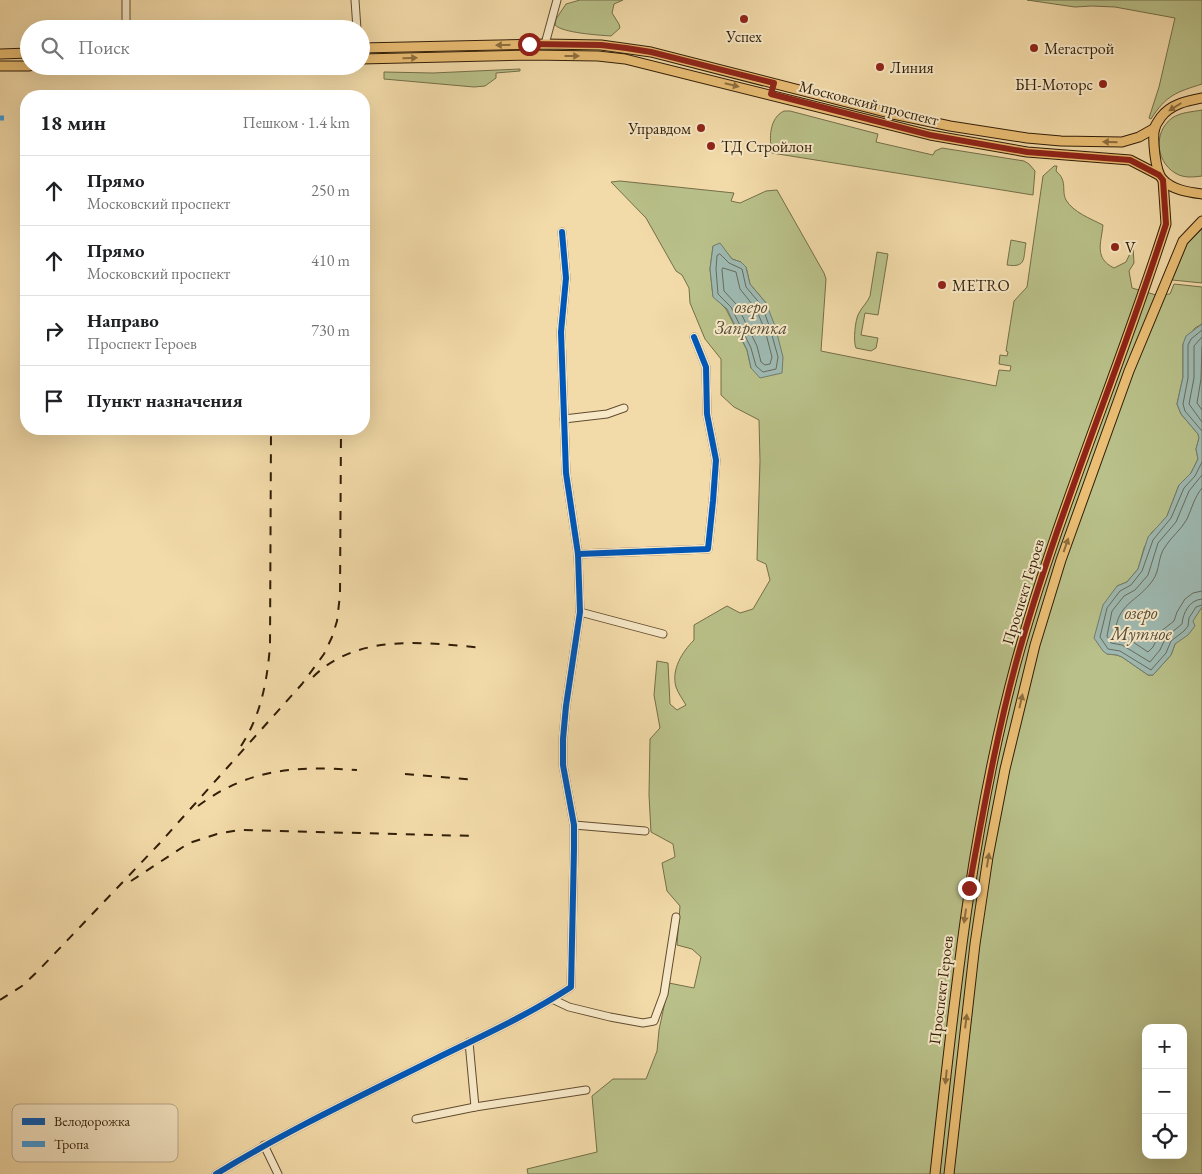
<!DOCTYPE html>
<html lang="ru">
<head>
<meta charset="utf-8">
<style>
	:root { --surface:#fff; --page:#f6f6f6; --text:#202124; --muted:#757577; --line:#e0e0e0 }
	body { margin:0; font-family:"EB Garamond",serif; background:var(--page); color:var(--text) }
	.controls { position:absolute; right:15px; bottom:15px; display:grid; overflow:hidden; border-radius:10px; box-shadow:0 5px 20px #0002 }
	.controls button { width:45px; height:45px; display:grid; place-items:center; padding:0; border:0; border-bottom:1px solid var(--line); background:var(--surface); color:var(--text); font:25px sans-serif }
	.stop { position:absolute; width:15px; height:15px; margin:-11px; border:4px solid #8f2418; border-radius:50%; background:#fff }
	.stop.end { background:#8f2418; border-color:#fff; box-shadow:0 1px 5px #0008 }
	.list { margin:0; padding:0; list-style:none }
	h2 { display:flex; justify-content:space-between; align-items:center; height:65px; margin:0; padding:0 20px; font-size:21px }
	h2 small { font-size:16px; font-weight:400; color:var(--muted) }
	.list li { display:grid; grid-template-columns:32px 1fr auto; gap:15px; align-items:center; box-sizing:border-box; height:70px; padding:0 20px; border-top:1px solid var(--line) }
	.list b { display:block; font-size:19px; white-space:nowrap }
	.list p { margin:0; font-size:16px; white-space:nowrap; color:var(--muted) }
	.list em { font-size:16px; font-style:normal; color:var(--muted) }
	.icon { flex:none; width:28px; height:28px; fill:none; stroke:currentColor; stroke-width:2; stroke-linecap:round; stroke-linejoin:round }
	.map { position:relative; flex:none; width:1202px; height:1174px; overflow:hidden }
	.search { position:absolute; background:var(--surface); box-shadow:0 5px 20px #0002; left:20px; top:20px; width:350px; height:55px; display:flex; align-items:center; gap:12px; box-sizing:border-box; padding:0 18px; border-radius:28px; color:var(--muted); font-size:19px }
	.panel { position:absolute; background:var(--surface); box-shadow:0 5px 20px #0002; left:20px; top:90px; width:350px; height:345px; border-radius:20px }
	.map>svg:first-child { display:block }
	.green { fill:#b9c089; stroke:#756e48; fill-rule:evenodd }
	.water { fill:#9eb9b1; stroke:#727b6d }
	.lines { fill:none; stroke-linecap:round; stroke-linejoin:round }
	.shore { stroke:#686b5c; stroke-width:1 }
	.minor-casing { stroke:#624c30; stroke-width:9 }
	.major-casing { stroke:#311d07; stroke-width:11 }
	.minor { stroke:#f7e8c7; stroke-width:7 }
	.major { stroke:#eabe74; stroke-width:9 }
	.rail { stroke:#311d07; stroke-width:2; stroke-dasharray:9 9; stroke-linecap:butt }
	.quiet { stroke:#3e9bdd; stroke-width:5; stroke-dasharray:10 5; stroke-linecap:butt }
	.cycleway-casing { stroke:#f7e8c7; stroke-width:9 }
	.cycleway { stroke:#0057b8; stroke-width:6 }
	.oneway { fill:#8e6e3e }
	.route { stroke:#8f2418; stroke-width:6 }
	.poi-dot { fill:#8f2418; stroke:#f7e8c7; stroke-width:2 }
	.labels { text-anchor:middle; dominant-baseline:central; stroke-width:4; stroke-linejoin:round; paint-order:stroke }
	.poi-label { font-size:16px; fill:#311d07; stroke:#f7e8c7; text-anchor:start }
	.street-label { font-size:16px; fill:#311d07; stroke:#f7e8c7 }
	.water-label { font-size:18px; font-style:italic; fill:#524c3a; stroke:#f7e8c7 }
	.key { fill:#f7e8c7; stroke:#bcab8d; stroke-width:1 }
	.key-label { font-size:14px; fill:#311d07 }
</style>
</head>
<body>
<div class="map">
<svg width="1202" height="1174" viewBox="0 0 1202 1174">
	<rect width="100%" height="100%" fill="#f3dba9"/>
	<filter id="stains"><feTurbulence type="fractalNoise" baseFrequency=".004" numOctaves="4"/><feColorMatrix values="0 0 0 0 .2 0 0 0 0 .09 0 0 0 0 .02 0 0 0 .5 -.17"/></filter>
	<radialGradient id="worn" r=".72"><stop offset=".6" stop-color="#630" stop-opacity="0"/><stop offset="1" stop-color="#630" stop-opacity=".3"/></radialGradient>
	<g class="green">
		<path d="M 580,0 L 623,0 L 614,4 L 612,13 L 619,24 L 620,28 L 611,36 C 598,35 563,33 555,25 L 556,19 L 566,4 Z"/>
		<path d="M 1027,0 L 1202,0 L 1202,84 C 1177,92 1166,95 1151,119 L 1149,118 L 1159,87 L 1175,18 L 1115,7 L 1092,6 L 1075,7 Z"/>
		<polygon points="520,69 520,71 496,73 496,78 485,86 474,87 384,79 384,72 433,73"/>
		<path d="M 1202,110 L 1202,176 C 1194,177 1187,178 1179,175 C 1156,165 1152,133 1172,118 C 1181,112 1192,112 1202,110 Z"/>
		<path d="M 784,111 L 790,111 L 878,134 L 876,142 L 933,155 L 935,151 L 942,148 L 1024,161 L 1029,164 L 1035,171 L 1033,195 L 772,153 C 769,139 769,118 784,111 Z"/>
		<path d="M 1054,166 L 1057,166 L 1056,171 C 1068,181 1061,190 1066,200 C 1073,212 1091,219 1103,225 C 1101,244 1094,258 1114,268 L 1126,262 L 1133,247 L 1134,263 L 1129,271 L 1132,288 L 1156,295 L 1170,294 L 1174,284 L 1202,287 L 1202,324 L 1195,328 L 1183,344 L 1183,377 L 1177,404 L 1181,414 L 1198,434 L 1199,438 L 1196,449 L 1198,459 L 1191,473 L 1179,485 L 1167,516 L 1156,529 L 1152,532 L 1144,548 L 1138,569 L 1127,582 L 1117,586 L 1107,654 L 1117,655 L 1122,657 L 1148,675 L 1153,675 L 1171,655 L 1175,644 L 1202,607 L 1202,1174 L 528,1174 L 527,1169 L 597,1152 L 592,1096 L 613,1079 L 646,1079 L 657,1051 L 659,1030 L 669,983 L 694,988 L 701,957 L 692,949 L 677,945 L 680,906 L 667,891 L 662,863 L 675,857 L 673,844 L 651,832 L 649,795 L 650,739 L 660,728 L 654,695 L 657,661 L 668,663 L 670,704 L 677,710 L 686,705 C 683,700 678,693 676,687 C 671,670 682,652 694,640 L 694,625 L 727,606 L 740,613 L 753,609 L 770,580 L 766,564 L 757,560 L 760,461 L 759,420 L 734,407 L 721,395 L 721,359 L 705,339 L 690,303 L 689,288 L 682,275 L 676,271 L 646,218 L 611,182 L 620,181 L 734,193 L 731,201 L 740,203 L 766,191 L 777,190 L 824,273 L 826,279 L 821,351 L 996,386 L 999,370 L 1010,371 L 1011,366 L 999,364 L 1000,355 L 1007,356 L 1008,352 L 1006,351 L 1014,301 L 1027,287 L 1043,176 ZM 713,246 L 726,252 L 732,259 L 741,262 L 746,267 L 750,284 L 766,303 L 751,368 L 747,350 L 726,309 L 713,296 L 710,269 ZM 1146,1028 L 1183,1028 L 1183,1155 L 1146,1155 Z"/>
		<polygon points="1202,229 1202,283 1172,280 1187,244"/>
		<path d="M 1011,240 L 1026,243 C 1023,258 1027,268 1007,265 Z"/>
		<path d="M 877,252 L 888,254 L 878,315 L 865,313 L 861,335 L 878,338 L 876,348 L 871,351 L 856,348 C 853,342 855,319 859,313 C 862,307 867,303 870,296 Z"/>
	</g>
	<g class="water">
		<polygon points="720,243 732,259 741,262 746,267 750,284 766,303 775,326 783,357 782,373 760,378 751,368 747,350 727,309 713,297 710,269 713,246"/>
		<polygon points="1202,324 1202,607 1193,621 1195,626 1188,635 1175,644 1171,655 1153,675 1148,675 1122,657 1117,655 1107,654 1103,651 1094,638 1103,605 1117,586 1127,582 1138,569 1148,537 1167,516 1179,485 1191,473 1198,459 1196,449 1199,438 1198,434 1181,414 1177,404 1183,377 1183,344 1186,336"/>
	</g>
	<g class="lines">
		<g class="shore">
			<polygon points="720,254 729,263 742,269 746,287 762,306 770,328 778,357 776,369 763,372 756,366 751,348 731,307 718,294 716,269 717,256"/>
			<polygon points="723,268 736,272 740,289 756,309 765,330 772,357 770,364 765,365 761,362 757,346 737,305 724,291 722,270"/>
			<polyline points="1202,330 1191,339 1188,345 1188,378 1183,404 1185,411 1202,431"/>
			<polyline points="1202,337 1194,346 1194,378 1189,404 1202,422"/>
			<polyline points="1202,347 1201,379 1197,403 1202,410"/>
			<polyline points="1202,462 1195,476 1184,488 1171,518 1153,540 1142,571 1131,585 1120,591 1107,608 1100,637 1108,649 1120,651 1151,670 1166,653 1171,641 1184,631 1188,626 1189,618 1196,607 1202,605"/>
			<path d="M 1202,475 L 1189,491 L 1176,522 L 1158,543 L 1148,575 L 1135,590 L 1124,596 L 1112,611 L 1107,636 L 1111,643 L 1122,645 L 1150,662 L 1160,650 L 1166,637 L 1182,624 C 1183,613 1189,600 1202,599"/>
			<path d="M 1202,488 C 1194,498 1192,508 1187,519 C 1181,530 1171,537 1165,547 C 1158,556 1160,570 1153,580 C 1137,603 1117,602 1115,635 L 1130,640 L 1148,652 L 1153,647 L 1160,632 L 1174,621 L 1177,612 L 1185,599 L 1193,593 L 1202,591"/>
		</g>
		<g class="minor-casing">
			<g id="minor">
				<polyline points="126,0 126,29"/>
				<polyline points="355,0 357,29"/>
				<polyline points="545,44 557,0"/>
				<polyline points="564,419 607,414 624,408"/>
				<polyline points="578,554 708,549 713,501 716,460 707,414 706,367 694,337"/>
				<polyline points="580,612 663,634"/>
				<polyline points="574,825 645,831"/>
				<polyline points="552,999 569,1007 610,1017 643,1023 654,1021 664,994 676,917"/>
				<polyline points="469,1042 475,1107"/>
				<polyline points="416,1119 475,1107 586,1090"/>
				<polyline points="264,1145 278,1174"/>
				<path d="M 216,1174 C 288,1130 365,1094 441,1056 C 484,1035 530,1014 571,987 L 574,849 L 574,825 L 563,765 L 563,739 L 566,706 L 580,612 L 578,554 L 566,473 L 561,332 L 566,278 L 562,232"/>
			</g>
		</g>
		<g class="major-casing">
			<g id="major">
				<polyline points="361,48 545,44 601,45 651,52 893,114 950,126 1027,138 1061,141 1122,142 1139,137 1155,128"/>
				<polyline points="0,54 29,53"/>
				<polyline points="361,59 530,55 598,56 625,59 930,135 1027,152 1130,160 1159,175"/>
				<polyline points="0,66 29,66"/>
				<path d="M 1202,98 C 1187,101 1171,104 1161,117 C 1159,120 1156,124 1155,127 C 1152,137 1155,172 1163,180 C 1173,190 1188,192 1202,194"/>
				<path d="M 935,1174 C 954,1002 971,830 1016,663 C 1057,514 1119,372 1166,224 L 1163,180"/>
				<polyline points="949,1174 975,944 988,857 1005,769 1035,645 1061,560 1129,371 1183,241 1202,221"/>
			</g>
		</g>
		<use href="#minor" class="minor"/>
		<use href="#major" class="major"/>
		<g class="rail">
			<path d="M 313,677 C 358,632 427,643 484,648"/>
			<path d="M 241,746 C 261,715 267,682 270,646 L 271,429"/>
			<polyline points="405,774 476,780"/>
			<path d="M 198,806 C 249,768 296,766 357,770"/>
			<polyline points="131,881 189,843 217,834 239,830 475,836"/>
			<polyline points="0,1000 22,986 38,971 159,844 302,684 324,654 332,637 337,621 340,595 341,429"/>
		</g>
		<polyline class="quiet" points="0,118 4,118"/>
		<g class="cycleway-casing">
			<g id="cycleway">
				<polyline points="578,554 708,549 713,501 716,460 707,414 706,367 694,337"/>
				<path d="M 216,1174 C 288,1130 365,1094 441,1056 C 484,1035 530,1014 571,987 L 574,849 L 574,825 L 563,765 L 563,739 L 566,706 L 580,612 L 578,554 L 566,473 L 561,332 L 566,278 L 562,232"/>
			</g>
		</g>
		<use href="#cycleway" class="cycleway"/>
	</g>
	<defs><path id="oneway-solid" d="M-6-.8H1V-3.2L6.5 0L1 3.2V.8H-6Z" transform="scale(1.25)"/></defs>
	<g class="oneway">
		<use href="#oneway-solid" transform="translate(503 45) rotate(179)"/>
		<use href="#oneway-solid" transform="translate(572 56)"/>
		<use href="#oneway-solid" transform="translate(410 58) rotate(-1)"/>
		<use href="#oneway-solid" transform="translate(732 85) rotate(14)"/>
		<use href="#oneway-solid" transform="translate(1175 107) rotate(148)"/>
		<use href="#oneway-solid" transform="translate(1110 142) rotate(-179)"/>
		<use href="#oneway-solid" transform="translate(1066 545) rotate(-71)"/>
		<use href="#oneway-solid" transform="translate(1021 701) rotate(-77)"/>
		<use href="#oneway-solid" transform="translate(988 860) rotate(-81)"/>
		<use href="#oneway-solid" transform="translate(965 916) rotate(98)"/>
		<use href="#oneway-solid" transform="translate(966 1021) rotate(-83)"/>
		<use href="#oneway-solid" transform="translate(946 1077) rotate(96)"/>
	</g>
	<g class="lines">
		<path class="route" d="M 529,44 L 601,45 L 626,48 L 651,52 L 774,83 L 771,94 L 930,135 L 1027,152 L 1130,160 L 1159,175 L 1163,180 L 1166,224 C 1119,371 1057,514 1016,663 C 996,737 983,813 969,888"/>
	</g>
	<g class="poi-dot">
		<circle cx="744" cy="19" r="5"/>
		<circle cx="1034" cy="48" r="5"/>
		<circle cx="880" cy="67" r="5"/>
		<circle cx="1103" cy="84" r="5"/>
		<circle cx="701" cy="128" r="5"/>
		<circle cx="711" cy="146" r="5"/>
		<circle cx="1115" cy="247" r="5"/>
		<circle cx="942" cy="285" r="5"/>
	</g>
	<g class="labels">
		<g class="poi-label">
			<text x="744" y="36" text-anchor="middle">Успех</text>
			<text x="1044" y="48">Мегастрой</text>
			<text x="890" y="67">Линия</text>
			<text x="1093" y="84" text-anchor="end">БН-Моторс</text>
			<text x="691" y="128" text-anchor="end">Управдом</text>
			<text x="721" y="146">ТД Стройлон</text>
			<text x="1125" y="247">V</text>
			<text x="952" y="285">METRO</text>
		</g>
		<g class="street-label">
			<text transform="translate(869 103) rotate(14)">Московский проспект</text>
			<text transform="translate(1023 592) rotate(-73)">Проспект Героев</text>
			<text transform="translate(941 990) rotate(-83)">Проспект Героев</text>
		</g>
		<g class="water-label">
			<text x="751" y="306">озеро<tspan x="751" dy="21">Запретка</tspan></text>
			<text x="1141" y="612">озеро<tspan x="1141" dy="21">Мутное</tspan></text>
		</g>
	</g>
	<rect x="12" y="1104" width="166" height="58" rx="8" class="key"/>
	<rect x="22" y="1118" width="23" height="7" fill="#0057b8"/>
	<rect x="22" y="1141" width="23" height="6" fill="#3e9bdd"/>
	<g class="key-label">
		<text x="54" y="1126">Велодорожка</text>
		<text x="54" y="1149">Тропа</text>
	</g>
	<rect width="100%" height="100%" filter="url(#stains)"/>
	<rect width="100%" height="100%" fill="url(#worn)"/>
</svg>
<div class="controls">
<button>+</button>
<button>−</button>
<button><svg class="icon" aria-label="locate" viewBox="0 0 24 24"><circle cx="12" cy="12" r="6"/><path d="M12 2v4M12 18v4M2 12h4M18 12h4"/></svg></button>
</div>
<div class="stop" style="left:529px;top:44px"></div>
<div class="stop end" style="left:969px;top:888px"></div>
<div class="search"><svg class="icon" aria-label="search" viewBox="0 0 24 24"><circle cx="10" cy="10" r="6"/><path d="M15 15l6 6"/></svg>Поиск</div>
<section class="panel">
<h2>18 мин<small>Пешком · 1.4 km</small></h2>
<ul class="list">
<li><svg class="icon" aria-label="ahead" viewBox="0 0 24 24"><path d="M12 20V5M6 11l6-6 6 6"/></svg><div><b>Прямо</b><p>Московский проспект</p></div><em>250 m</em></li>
<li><svg class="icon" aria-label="ahead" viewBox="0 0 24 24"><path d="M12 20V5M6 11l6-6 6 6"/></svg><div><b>Прямо</b><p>Московский проспект</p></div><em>410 m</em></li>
<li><svg class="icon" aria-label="right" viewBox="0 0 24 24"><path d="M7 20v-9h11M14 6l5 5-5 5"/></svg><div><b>Направо</b><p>Проспект Героев</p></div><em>730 m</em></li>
<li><svg class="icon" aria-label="arrive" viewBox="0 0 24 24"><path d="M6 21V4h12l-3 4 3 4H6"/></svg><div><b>Пункт назначения</b></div></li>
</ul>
</section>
</div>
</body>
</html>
